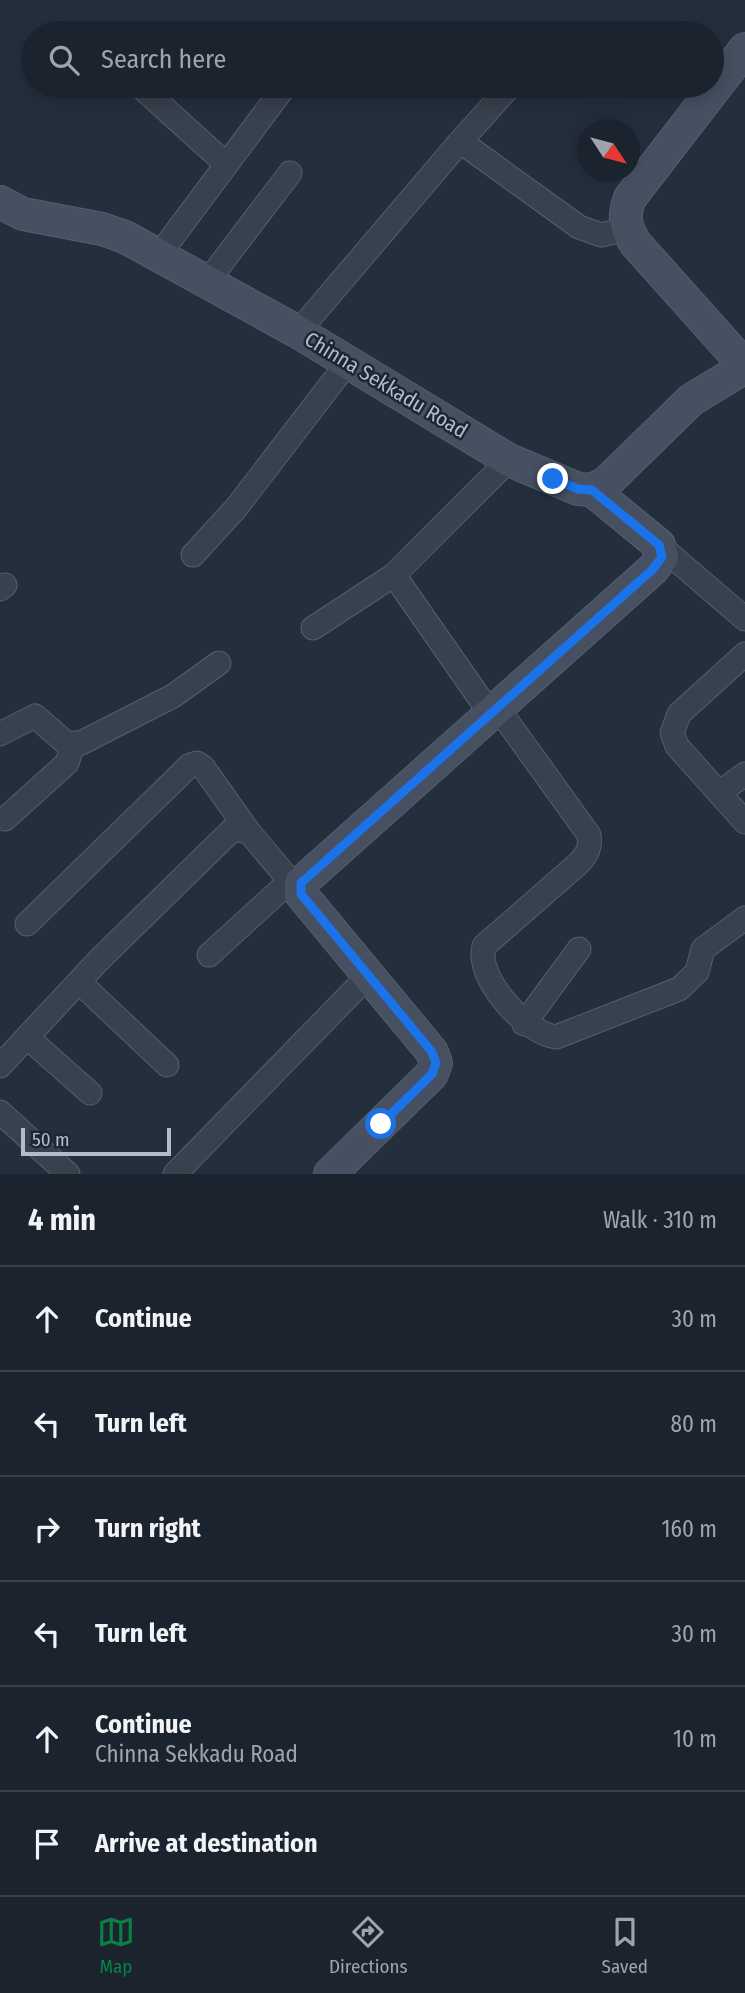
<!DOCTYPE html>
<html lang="en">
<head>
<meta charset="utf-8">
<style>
	:root { --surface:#1b232e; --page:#242b36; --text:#f1f3f6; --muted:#a0a4aa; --line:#39404a; --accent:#0b8043 }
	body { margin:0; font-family:"Fira Sans Condensed",sans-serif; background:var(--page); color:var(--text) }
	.compass { position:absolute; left:577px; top:119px; width:63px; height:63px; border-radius:50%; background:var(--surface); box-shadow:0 4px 18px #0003; rotate:126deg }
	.scale { position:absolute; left:21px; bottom:18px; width:150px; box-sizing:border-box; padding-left:7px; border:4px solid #b4bcc9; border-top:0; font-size:19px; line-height:24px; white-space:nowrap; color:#b4bcc9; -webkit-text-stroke:5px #1d2633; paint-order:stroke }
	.stop { position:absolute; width:21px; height:21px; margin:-16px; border:5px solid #1a73e8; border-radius:50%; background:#fff }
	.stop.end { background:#1a73e8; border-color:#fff; box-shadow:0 2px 7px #0008 }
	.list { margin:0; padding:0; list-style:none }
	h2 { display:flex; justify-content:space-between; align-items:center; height:91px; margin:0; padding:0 28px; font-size:30px }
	h2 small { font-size:23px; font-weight:400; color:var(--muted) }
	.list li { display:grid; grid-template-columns:46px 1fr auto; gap:21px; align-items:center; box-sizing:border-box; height:105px; padding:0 28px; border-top:2px solid var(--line) }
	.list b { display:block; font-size:26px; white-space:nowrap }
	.list p { margin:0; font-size:23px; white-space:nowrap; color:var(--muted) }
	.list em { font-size:23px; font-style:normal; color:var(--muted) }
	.icon { flex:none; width:38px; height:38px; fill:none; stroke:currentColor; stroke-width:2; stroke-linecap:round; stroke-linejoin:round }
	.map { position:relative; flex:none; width:745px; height:1174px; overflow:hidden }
	.search { position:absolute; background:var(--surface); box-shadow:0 4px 18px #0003; left:21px; right:21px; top:21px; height:77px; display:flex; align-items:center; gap:18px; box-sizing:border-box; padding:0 24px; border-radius:38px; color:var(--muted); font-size:26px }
	.sheet { height:721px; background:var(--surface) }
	nav { display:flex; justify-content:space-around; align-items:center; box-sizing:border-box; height:98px; border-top:2px solid var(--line); background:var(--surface); font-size:19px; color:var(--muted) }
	nav a { display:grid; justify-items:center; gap:4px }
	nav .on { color:var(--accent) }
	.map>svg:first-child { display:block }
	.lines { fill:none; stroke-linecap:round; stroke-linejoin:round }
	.street-casing { stroke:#565f6c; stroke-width:25 }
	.secondary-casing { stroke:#565f6c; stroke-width:34 }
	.street { stroke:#38414e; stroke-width:23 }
	.secondary { stroke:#465061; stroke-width:32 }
	.route { stroke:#1a73e8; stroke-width:9 }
	.labels { text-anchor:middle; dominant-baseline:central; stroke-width:5; stroke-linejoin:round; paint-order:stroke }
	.street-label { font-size:21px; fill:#b4bcc9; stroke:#1d2633 }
</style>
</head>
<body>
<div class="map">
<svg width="745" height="1174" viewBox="0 0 745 1174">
	<rect width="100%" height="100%" fill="#242f3e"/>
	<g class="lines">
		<g class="street-casing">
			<g id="street">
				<polyline points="142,88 226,164"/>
				<polyline points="458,144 510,86"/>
				<polyline points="159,255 285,86"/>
				<polyline points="207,282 290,173"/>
				<polyline points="298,332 458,144 468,147 579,227 601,235 626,229"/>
				<polyline points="659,545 745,619"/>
				<polyline points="193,555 236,508 348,362"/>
				<polyline points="394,575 490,713"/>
				<polyline points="0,589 5,585"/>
				<polyline points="313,628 394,575 509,460"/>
				<polyline points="745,654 679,714 672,733 677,746 745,822"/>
				<path d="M 497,707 L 589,835 C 591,848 587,854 579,863 L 484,946 C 475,977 524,1032 556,1037 L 679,989 L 697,972 L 703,949 L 745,918"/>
				<polyline points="0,734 35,716 66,743 81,743 173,696 219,663"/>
				<polyline points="719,793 745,774"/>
				<polyline points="5,819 67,763 73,745"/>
				<polyline points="27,924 190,765 197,763 203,767 249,832"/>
				<polyline points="209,955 290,881"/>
				<polyline points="79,982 167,1065"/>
				<polyline points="524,1024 579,949"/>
				<polyline points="27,1037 90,1093"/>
				<polyline points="0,1066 99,960 233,829 249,832 301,894"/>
				<polyline points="0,1112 68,1174"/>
				<polyline points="175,1174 368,976"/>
			</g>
		</g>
		<g class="secondary-casing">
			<g id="secondary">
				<path d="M 745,49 L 630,198 C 623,216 625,226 635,243 L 745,366"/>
				<polyline points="0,202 23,214 102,229 125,237 298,332 509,460 578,489 592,490 606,483 691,400 745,367"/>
				<polyline points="330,1174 432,1074 436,1063 432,1052 301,894 301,883 653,569 662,557 659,545 592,490"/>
			</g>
		</g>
		<use href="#street" class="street"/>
		<use href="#secondary" class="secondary"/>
	</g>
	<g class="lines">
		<polyline class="route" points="381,1124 432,1074 436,1063 432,1052 301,894 301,883 653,569 662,557 659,545 592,490 578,489 553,479"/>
	</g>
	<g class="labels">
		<g class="street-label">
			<text transform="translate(386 385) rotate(31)">Chinna Sekkadu Road</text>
		</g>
	</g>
</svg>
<svg class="compass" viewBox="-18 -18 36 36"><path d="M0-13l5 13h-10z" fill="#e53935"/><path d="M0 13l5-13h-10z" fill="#a0a4aa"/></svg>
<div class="scale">50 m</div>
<div class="stop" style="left:381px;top:1124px"></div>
<div class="stop end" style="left:553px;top:479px"></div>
<div class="search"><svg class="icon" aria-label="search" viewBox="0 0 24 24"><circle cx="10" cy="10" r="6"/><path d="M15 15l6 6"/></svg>Search here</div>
</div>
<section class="sheet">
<h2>4 min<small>Walk · 310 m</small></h2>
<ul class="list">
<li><svg class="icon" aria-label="ahead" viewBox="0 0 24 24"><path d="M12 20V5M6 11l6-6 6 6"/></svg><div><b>Continue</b></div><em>30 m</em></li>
<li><svg class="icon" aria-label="left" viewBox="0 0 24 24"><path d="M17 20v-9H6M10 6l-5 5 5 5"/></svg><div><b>Turn left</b></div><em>80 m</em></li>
<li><svg class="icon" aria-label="right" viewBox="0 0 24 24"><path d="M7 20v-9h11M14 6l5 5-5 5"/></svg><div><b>Turn right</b></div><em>160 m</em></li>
<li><svg class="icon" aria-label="left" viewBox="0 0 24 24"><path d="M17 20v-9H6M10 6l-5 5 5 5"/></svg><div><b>Turn left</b></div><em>30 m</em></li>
<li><svg class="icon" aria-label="ahead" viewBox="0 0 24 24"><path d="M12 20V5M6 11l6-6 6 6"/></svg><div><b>Continue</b><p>Chinna Sekkadu Road</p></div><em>10 m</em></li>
<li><svg class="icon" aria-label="arrive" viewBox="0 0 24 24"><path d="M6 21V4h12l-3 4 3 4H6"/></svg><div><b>Arrive at destination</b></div></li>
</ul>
</section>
<nav>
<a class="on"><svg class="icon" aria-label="map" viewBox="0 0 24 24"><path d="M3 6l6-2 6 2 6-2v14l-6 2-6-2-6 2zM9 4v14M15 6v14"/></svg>Map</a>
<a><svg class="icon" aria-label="directions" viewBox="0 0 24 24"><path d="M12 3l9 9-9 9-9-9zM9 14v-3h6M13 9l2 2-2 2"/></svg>Directions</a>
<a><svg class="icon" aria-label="saved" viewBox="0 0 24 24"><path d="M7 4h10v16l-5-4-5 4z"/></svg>Saved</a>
</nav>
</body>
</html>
